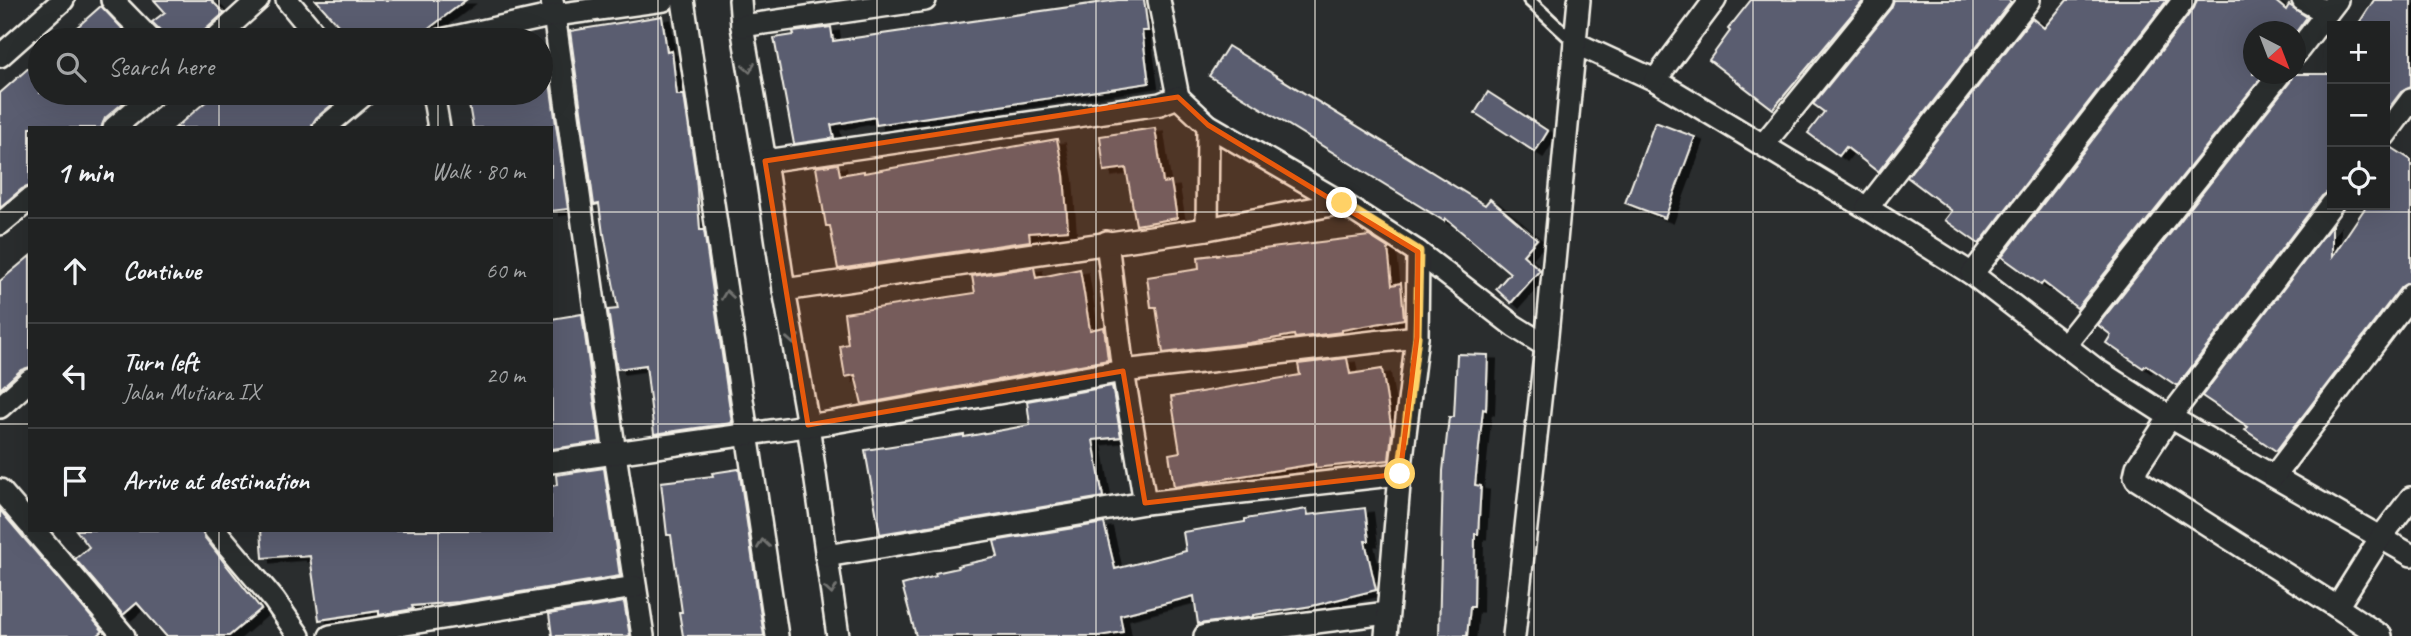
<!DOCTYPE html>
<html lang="en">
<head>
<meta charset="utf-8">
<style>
	:root { --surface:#202222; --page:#282a2a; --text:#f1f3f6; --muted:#a2a4a5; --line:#3d3f40 }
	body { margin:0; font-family:Caveat,sans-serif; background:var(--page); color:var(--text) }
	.controls { position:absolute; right:21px; top:21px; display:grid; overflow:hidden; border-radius:0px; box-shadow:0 7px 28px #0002 }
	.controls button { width:63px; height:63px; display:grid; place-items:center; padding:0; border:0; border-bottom:2px solid var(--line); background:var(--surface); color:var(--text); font:35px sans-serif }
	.compass { position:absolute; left:2243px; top:21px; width:63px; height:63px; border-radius:50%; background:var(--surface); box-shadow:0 7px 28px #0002; rotate:138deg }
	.stop { position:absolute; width:21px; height:21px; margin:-16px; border:5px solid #ffd166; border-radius:50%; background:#fff }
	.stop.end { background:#ffd166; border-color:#fff; box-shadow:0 2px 7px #0008 }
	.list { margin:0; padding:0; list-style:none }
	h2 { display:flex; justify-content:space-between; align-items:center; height:91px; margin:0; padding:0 28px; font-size:30px }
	h2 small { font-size:23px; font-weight:400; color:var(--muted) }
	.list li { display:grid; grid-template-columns:46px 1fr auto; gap:21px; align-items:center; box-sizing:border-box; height:105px; padding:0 28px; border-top:2px solid var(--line) }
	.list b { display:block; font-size:26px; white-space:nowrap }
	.list p { margin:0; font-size:23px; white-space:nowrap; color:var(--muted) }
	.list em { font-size:23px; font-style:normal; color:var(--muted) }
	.icon { flex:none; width:38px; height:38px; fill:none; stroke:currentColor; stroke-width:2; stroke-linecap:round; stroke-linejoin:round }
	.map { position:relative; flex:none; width:2411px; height:636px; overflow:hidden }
	.search { position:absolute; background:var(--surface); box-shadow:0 7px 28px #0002; left:28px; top:28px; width:525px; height:77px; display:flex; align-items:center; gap:18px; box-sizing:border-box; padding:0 24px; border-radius:38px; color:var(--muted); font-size:26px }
	.panel { position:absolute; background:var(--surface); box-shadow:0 7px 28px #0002; left:28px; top:126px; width:525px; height:406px; border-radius:0px }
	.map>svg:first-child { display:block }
	.building { fill:#5a5d6f; stroke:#f4f1e8; stroke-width:2; filter:url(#shadow) }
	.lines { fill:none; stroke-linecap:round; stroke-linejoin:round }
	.lane-casing { stroke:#f4f1e8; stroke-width:16 }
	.street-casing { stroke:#f4f1e8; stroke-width:26 }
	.lane { stroke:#2a2d2e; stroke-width:10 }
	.street { stroke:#2a2d2e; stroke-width:21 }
	.oneway { stroke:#71726f }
	.route { stroke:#ffd166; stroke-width:9 }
	.marked { fill:#e8590c; fill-opacity:0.2; stroke:#e8590c; stroke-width:5; stroke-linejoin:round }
	.grid { fill:none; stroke:#f4f1e8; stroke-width:2; stroke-opacity:0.55 }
</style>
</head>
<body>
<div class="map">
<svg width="2411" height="636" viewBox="0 0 2411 636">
	<defs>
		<filter id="shadow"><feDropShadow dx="8" dy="4.5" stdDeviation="0" flood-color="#0009"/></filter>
	</defs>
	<rect width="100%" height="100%" fill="#2a2d2e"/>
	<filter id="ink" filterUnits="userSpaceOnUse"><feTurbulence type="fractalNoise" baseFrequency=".0143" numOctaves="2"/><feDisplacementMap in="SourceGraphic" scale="14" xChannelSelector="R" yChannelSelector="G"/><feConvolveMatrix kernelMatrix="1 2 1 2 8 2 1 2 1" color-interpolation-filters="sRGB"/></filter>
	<g filter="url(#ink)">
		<g class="building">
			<polygon points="154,0 211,0 224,13 205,30 201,40 164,40 161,31 152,22 165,12"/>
			<polygon points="316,0 466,0 414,40 351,40"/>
			<polygon points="1118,0 1144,0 1148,31 1142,31 1149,83 876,125 875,117 831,125 834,138 794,144 774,38 794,35 793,32 831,27 833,41"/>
			<polygon points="1751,0 1864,0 1773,109 1709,60 1730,31 1728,29"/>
			<polygon points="1894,0 2008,0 2011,2 1878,172 1846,147 1839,156 1808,133 1824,112 1813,104 1891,8"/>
			<polygon points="2067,0 2167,0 1979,244 1945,220 1952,211 1907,177 2032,18 2044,28"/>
			<polygon points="2197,0 2274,0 2286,10 2289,5 2307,17 2296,32 2253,32 2253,74 2264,74 2077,308 2043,282 2041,285 2002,257 2194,8"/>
			<polygon points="2374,0 2411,0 2411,87 2401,92 2385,113 2385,26 2357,26"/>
			<polygon points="101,6 133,40 62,40 84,21"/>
			<polygon points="662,16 667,52 672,51 677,95 684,95 696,176 700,230 704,230 732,423 654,434 646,365 617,369 608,310 618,309 604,234 603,234 599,204 594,205 570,31"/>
			<polygon points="1228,46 1485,205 1490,199 1537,239 1523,255 1540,270 1511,303 1496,289 1510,273 1445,218 1444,221 1209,76"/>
			<polygon points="541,54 546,54 568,209 551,211 551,128 473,128 467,93 541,93"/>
			<polygon points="40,58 40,93 135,93 105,118 101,128 30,128 30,186 22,189 0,207 0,93"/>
			<polygon points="2293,74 2332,74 2332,191 2322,196 2177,386 2146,365 2143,368 2106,343 2111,335 2098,325 2290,82"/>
			<polygon points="1488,92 1548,131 1535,152 1475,113"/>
			<polygon points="216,93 346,93 316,118 311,128 175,128"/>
			<polygon points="1655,122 1695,137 1665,218 1625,203"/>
			<polygon points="1155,128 1163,183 1171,182 1177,218 1136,225 1126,168 1104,171 1100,136"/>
			<polygon points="1057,139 1064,175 1068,230 1029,233 1030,241 838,269 830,226 826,226 816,167 838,164 840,175 864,171 864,173"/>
			<polygon points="2391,147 2411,160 2411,282 2401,287 2276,451 2245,430 2248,427 2202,396 2332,225 2332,257 2367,205 2385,205 2385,148"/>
			<polygon points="1369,236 1388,248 1392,285 1401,283 1404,319 1342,330 1342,332 1295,338 1294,335 1249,343 1163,353 1156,307 1151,307 1147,277 1199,269 1198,257"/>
			<polygon points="30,256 30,367 21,370 0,389 0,281"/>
			<polygon points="1034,267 1036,278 1080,269 1090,330 1104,327 1108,360 862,404 855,375 845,377 840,346 848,344 844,313 975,293 972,276"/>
			<polygon points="582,314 600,442 552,449 551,319"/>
			<polygon points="1457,354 1488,355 1486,410 1483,409 1475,485 1481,486 1478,534 1475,534 1474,607 1470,607 1467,636 1439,636 1443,471 1449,417 1454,417"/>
			<polygon points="1347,358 1350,374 1382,369 1392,431 1389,460 1315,468 1315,464 1174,487 1169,454 1180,452 1171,397 1300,375 1298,364"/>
			<polygon points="1112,386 1121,437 1093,440 1103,497 880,534 865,450 964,435 964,437 1030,425 1027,401"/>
			<polygon points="604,468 620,576 459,602 412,606 413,609 379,615 379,611 319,620 310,556 299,557 299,555 263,558 261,530 551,530 551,486 557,485 556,475"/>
			<polygon points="739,469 764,636 683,636 679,612 682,612 671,535 667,535 661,482 713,476 712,473"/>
			<polygon points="1365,508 1369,541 1365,541 1376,590 1312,606 1253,615 1253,617 1198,624 1194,596 1120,615 1123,632 1099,636 916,636 902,585 936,576 935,573 958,568 957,566 998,557 994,541 1104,523 1115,569 1186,551 1183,532 1245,522 1245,519 1307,509 1308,515"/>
			<polygon points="0,510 103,631 97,636 0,636"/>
			<polygon points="76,530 201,530 205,538 261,609 229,636 166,636 137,603 123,615 75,559 89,547"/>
			<polygon points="624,602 630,636 552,636 549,614"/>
		</g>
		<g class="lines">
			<g class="lane-casing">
				<polyline id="lane" points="1529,0 1575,43"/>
			</g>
			<g class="street-casing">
				<g id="street">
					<polyline points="112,0 151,40"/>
					<polyline points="287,0 320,40"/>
					<polyline points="552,0 615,454 643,636"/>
					<polyline points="683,0 777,636"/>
					<polyline points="740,0 742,26 765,161 784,290 808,425 838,636"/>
					<polyline points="1159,0 1178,97"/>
					<polyline points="2303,0 2327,13"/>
					<polyline points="742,26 925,0"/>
					<polyline points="214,40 258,0"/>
					<polyline points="441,40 555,15 664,0"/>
					<polyline points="1575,43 1655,80 1867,208 1972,274 2097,370 2170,417 2411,555"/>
					<polyline points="2296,53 2337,0"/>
					<polyline points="0,56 63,0"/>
					<polyline points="1655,80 1715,0"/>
					<polyline points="433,93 439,128"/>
					<polyline points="1178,97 1208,125 1342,203 1418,252 1514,326 1546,346"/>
					<polyline points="114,128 155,93"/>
					<polyline points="324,128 366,93"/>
					<polyline points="2385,135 2411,100"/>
					<polyline points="1763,145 1881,0"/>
					<polyline points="765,161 1160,104 1178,97"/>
					<polyline points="2332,204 2170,417 2137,467 2135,476 2136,479 2337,607"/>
					<polyline points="1867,208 2029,0"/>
					<polyline points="0,224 30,199"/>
					<polyline points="1207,229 1208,125"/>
					<polyline points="1107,242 1123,371 1145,503"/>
					<polyline points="1972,274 2184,0"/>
					<polyline points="784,290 1207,229 1342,203"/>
					<polyline points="2065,345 2280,74"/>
					<polyline points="0,407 30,380"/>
					<polyline points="551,462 834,422 1123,371 1417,337"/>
					<polyline points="2274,476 2411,295"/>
					<polyline points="0,490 30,525"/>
					<polyline points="34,530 124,636"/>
					<polyline points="215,530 274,600 299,636"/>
					<polyline points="826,556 1145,503 1400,474"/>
					<polyline points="330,636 635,587"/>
					<polyline points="1205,636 1387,613"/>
					<polyline points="1386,636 1400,474 1417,337 1418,252"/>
					<polyline points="1514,636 1546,346 1579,0"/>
					<polyline points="2381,636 2337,607 2381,537 2411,498"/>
				</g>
			</g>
			<use href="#lane" class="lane"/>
			<use href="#street" class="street"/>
		</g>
		<defs><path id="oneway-chevron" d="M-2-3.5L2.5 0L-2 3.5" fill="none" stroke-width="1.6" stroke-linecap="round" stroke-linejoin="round" transform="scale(1.75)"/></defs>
		<g class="oneway">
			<use href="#oneway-chevron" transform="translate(749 68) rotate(80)"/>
			<use href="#oneway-chevron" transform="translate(727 295) rotate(-98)"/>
			<use href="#oneway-chevron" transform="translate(793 340) rotate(80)"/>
			<use href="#oneway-chevron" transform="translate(763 544) rotate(-98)"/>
			<use href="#oneway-chevron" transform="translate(831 590) rotate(81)"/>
		</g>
	</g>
	<g class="lines" filter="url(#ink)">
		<polyline class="route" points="1342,203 1419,251 1417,337 1400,474"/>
	</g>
	<path class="marked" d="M 1178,97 L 1208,125 L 1418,252 L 1417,337 L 1400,474 L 1145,503 L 1123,371 L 808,425 L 765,161 Z"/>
	<path class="grid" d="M 219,0 L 219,40M 438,0 L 438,40M 658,0 L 658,636M 877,0 L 877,636M 1096,0 L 1096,636M 1315,0 L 1315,636M 1534,0 L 1534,636M 1753,0 L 1753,636M 1973,0 L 1973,636M 2192,0 L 2192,636M 219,93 L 219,128M 438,93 L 438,128M 0,212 L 30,212M 551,212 L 2411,212M 0,424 L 30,424M 551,424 L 2411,424M 219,530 L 219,636M 438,530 L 438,636"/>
</svg>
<div class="controls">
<button>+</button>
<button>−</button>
<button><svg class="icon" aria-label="locate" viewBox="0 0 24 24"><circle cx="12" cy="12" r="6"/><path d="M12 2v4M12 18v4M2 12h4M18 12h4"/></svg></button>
</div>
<svg class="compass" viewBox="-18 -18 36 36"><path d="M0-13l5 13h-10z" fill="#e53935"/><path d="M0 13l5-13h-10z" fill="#a2a4a5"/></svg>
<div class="stop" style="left:1400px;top:474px"></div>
<div class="stop end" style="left:1342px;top:203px"></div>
<div class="search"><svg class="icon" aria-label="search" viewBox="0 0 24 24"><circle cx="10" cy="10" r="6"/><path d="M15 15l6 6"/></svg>Search here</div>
<section class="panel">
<h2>1 min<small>Walk · 80 m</small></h2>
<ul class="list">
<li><svg class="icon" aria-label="ahead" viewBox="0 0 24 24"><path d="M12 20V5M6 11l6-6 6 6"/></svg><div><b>Continue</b></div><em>60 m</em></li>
<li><svg class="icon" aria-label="left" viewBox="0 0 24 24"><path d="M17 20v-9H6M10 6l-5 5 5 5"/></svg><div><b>Turn left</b><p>Jalan Mutiara IX</p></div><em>20 m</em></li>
<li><svg class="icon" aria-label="arrive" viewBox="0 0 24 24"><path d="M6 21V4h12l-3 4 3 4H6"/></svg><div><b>Arrive at destination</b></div></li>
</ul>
</section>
</div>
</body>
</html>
